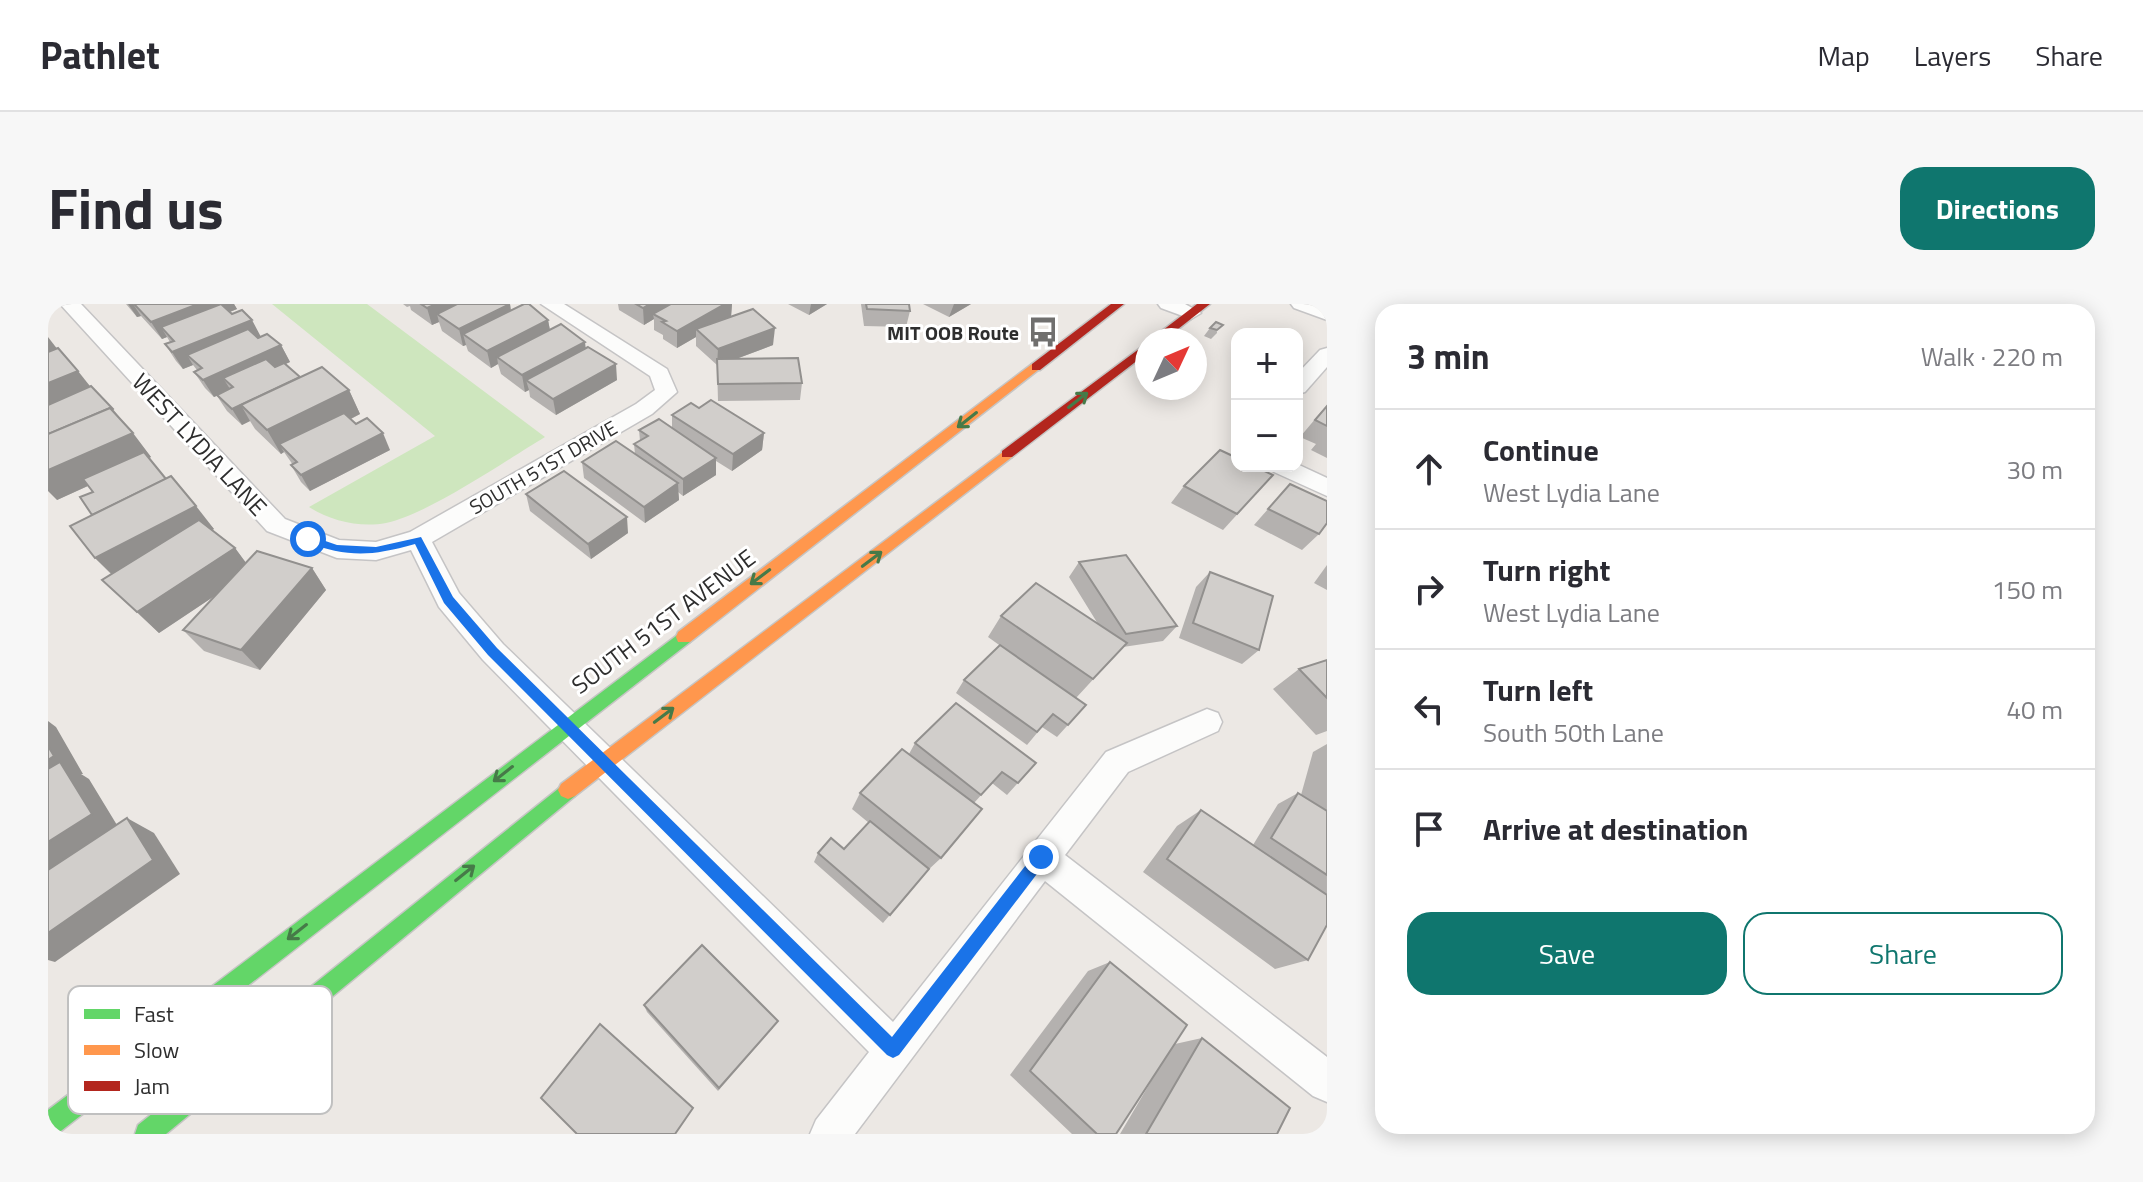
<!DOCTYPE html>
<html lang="en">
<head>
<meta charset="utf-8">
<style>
	:root { --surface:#fff; --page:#f7f7f7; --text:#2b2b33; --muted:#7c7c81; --line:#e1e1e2; --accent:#0f766e }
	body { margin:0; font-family:"Titillium Web",sans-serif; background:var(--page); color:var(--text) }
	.controls { position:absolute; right:24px; top:24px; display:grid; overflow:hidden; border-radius:16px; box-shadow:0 4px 20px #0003 }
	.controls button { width:72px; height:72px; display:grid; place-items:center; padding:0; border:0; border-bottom:2px solid var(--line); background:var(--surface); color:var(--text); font:40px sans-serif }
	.compass { position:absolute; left:1087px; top:24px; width:72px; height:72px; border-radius:50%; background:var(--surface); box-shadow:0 4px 20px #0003; rotate:46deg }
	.stop { position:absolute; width:24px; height:24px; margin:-18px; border:6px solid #1a73e8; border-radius:50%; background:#fff }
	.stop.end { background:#1a73e8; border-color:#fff; box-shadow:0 2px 8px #0008 }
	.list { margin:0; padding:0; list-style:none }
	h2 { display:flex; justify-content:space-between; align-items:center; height:104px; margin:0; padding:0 32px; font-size:34px }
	h2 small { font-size:26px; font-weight:400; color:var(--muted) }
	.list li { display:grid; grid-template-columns:52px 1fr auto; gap:24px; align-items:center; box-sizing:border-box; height:120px; padding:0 32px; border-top:2px solid var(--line) }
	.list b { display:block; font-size:30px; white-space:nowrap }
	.list p { margin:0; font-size:26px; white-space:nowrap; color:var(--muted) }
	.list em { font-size:26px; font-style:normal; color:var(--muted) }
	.actions { display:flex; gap:16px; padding:24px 32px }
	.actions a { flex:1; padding:18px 0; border:2px solid var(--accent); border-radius:24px; text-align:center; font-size:28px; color:var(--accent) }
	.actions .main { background:var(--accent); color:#fff }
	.icon { flex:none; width:44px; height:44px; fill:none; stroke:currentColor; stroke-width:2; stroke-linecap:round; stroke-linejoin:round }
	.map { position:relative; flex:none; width:1279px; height:830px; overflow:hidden; border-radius:24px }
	header { display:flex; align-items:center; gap:48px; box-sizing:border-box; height:112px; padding:0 40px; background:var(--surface); border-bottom:2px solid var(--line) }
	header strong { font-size:38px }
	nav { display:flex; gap:44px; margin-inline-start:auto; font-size:28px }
	.intro { display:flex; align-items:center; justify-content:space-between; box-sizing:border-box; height:192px; padding:0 48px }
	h1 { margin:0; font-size:56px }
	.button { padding:20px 36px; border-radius:24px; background:var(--accent); color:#fff; font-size:28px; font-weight:700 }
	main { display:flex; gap:48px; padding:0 48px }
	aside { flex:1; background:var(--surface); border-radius:24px; box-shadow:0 4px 20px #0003 }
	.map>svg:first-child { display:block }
	.green { fill:#cee6be }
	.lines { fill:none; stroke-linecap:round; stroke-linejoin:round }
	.street-casing { stroke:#c5c4c5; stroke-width:3 }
	.fast-casing { stroke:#c6c5c4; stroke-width:3 }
	.slow-casing { stroke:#c6c5c4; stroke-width:3 }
	.jam-casing { stroke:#c6c5c4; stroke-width:3 }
	.street { fill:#fcfcfb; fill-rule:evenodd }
	.fast { fill:#63d668; fill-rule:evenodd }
	.slow { fill:#ff974d; fill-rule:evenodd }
	.jam { fill:#b3261e; fill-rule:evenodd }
	.wall { fill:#b4b1af }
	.shaded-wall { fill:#92908e }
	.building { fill:#d1cecb; stroke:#92908e; stroke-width:2 }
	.oneway { stroke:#467a48 }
	.route { fill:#1a73e8 }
	.labels { text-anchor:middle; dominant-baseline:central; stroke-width:6; stroke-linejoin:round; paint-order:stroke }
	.far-poi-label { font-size:20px; font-weight:bold; fill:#2e2e2e; stroke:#fff; text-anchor:end }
	.far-street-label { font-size:20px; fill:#2e2e2e; stroke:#fff }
	.street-label { font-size:24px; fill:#2e2e2e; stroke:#fff }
	.key { fill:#fff; stroke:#c0c0c0; stroke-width:2 }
	.key-label { font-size:22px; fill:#2e2e2e }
</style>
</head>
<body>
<header>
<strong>Pathlet</strong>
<nav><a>Map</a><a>Layers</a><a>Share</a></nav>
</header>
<div class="intro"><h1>Find us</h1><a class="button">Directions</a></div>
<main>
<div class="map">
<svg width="1279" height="830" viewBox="0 0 1279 830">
	<rect width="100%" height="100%" fill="#ece8e4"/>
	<path class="green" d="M 224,0 L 319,0 L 497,133 C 457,157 381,210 338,219 C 312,224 283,217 261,203 L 387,132 Z"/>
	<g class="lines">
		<g class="street-casing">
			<g id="street">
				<polygon points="12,0 33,0 237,215 291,236 328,238 362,228 588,100 607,86 602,72 493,0 516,0 619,65 629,88 604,110 384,238 411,289 455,340 845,718 1058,448 1159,405 1170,409 1174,418 1170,427 1080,468 1017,551 1279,753 1279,798 1265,792 997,577 807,830 762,830 768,816 821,748 435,356 391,303 363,246 328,256 289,254 219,227"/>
				<polygon points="1110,0 1137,0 1153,9 1143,15 1113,4"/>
				<polygon points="1243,0 1271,0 1279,3 1279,16 1246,4"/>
				<polygon points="1279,44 1279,63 1257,88 1249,90 1249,70 1272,46"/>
				<polygon points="1249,160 1279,174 1279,192 1226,168 1222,162"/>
			</g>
		</g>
		<g class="fast-casing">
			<g id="fast">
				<polygon points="636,326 642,328 644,333 642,338 9,830 0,830 0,806"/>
				<polygon points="520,477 527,480 530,486 527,492 118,830 87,830 90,821"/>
			</g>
		</g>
		<g class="slow-casing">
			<g id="slow">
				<polygon points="984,60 994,63 642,338 630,338 628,333 630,328"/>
				<polygon points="959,145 966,150 964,153 527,492 520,495 513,492 510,486 513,480"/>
			</g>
		</g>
		<g class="jam-casing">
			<g id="jam">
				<polygon points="1063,0 1076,0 992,66 984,66 984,60"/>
				<polygon points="1149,0 1162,0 1116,36 1102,36"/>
				<polygon points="1099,39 1099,49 964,153 954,153 954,147"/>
			</g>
		</g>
		<use href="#street" class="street"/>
		<use href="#fast" class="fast"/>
		<use href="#slow" class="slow"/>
		<use href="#jam" class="jam"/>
	</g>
	<g class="wall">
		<polygon points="78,0 186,0 189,5 182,8 213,33 233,41 242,58 237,60 252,73 301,86 312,110 303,115 342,146 262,187 253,178 243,161 245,161 236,148 233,150 207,125 202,117 194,121 179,107 169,92 166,93 157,84 146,68 149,66 145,61 135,65 128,57 117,40 122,38 119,33 114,35 93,12 89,13"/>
		<polygon points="355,0 462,0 463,7 500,16 502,26 538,45 569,76 508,111 482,93 481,86 477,88 453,70 450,60 443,64 420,47 418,41 415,42 394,27 391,18 384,21 363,6 362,2 359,3"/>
		<polygon points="570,0 684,0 683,13 725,41 688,55 754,79 752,96 670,97 669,61 648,42 648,33 629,44 615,35 615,31 606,26 606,15 596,21 571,6"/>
		<polygon points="740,0 779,0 761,11"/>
		<polygon points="813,0 861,0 862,7 858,23 816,22"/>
		<polygon points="875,0 923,0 901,13"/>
		<polygon points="1168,18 1169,29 1163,35 1156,32 1162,24"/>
		<polygon points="9,45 42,83 65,105 103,153 101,154 118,175 166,225 164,226 187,244 198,259 264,264 278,286 212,366 156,347 135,326 168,291 111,329 54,276 63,270 47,254 44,211 45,188 40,182 9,196"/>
		<polygon points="1279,101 1279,154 1263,146 1268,140 1252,133"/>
		<polygon points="651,104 716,129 714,146 684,167 668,157 668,171 635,192 630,188 631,196 597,219 536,174 534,158 587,150 586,140 592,137 591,126 624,123 624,111"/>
		<polygon points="1225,171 1175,226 1123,199 1136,182"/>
		<polygon points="1242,180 1271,230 1254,246 1206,221"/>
		<polygon points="478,190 580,229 543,255 482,207"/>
		<polygon points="1031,258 1129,322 1115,337 1075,343 1028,394 1038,401 1009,433 994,423 979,441 908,389 916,376 954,343 940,333 953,312 1050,320 1021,273"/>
		<polygon points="1279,261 1279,286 1266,279"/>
		<polygon points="1162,268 1211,346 1194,360 1131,334 1148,283"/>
		<polygon points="1279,356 1279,427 1268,431 1225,385 1251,365"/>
		<polygon points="867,439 988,459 959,491 944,479 926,499 893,554 879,567 835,619 766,558 770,549 796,545 821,519 804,505 812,489 861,450"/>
		<polygon points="1279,440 1279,621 1260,656 1227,665 1095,568 1129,522 1153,506 1205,541 1230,500 1250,489 1253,491 1265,448"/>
		<polygon points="1062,658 1127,740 1154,734 1229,830 1072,830 1112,762 1068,830 1024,830 962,771 1040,667"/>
		<polygon points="596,701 725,724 670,787 599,708"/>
	</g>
	<g class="shaded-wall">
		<polygon points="80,0 85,0 93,12 89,13"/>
		<polygon points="150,0 186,0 189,5 121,32 113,23 119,33 114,35 103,18"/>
		<polygon points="388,0 429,0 389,10 391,18 384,21 379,4"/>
		<polygon points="452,0 462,0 463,8 415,30 418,41 415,42 411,25"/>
		<polygon points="602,0 634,0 605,10 606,15 596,21 595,4"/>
		<polygon points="677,0 684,0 683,13 648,25 648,33 629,44 629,27"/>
		<polygon points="763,0 779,0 761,11"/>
		<polygon points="906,0 923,0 901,13"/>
		<polygon points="204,16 213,33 139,51 145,61 135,65 124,48"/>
		<polygon points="500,16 503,32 449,53 450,60 443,64 439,47"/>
		<polygon points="727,24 725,41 669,62 670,45"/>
		<polygon points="0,33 17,55 0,73"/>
		<polygon points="537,38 539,55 478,76 481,86 477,88 474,71"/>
		<polygon points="233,41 242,58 186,84 175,74 182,85 166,93 155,76"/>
		<polygon points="568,60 569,76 508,111 505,95"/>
		<polygon points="30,67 49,91 0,112 0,79"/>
		<polygon points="252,73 193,101 202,117 194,121 184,105"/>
		<polygon points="301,86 312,110 239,147 231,140 236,148 233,150 219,126"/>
		<polygon points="85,129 103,153 9,196 0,187 0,166"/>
		<polygon points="335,129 342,146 262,187 253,171"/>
		<polygon points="716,129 714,146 684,167 685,150"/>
		<polygon points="668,154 668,171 635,192 635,175"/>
		<polygon points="630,179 631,196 597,219 596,203"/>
		<polygon points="148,202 166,225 70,276 47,254"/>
		<polygon points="579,213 580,229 543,255 540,240"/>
		<polygon points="187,244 204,267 111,329 89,308"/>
		<polygon points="264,264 278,286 212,366 193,346"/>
		<polygon points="0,417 8,423 35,470 33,470 41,475 72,526 0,573"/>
		<polygon points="79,514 106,529 132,570 7,658 0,656 0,629"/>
	</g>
	<g class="building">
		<polygon points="86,0 150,0 103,18"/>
		<polygon points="173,0 184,10 194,6 204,16 124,48 117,40 126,37 113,23"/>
		<polygon points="373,0 388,0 379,4"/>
		<polygon points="409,0 459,0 460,1 411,25 389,10"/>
		<polygon points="476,0 481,0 500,16 439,47 415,30"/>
		<polygon points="588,0 602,0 595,4"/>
		<polygon points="623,0 677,0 629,27 614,18 618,17 605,10"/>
		<polygon points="818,0 861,0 862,7 819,5"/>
		<polygon points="705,5 727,24 670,45 648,25"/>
		<polygon points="1168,18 1175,21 1169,26 1162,24"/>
		<polygon points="513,20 537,38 474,71 449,53"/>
		<polygon points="200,25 210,34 219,30 233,41 155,76 146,68 154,64 139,51"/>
		<polygon points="540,43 568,60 505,95 478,76"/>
		<polygon points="10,44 30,67 0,79 0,48"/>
		<polygon points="750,54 754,79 670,80 669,55"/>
		<polygon points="218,55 227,63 236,59 252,73 184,105 169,91 185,83 175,74"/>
		<polygon points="274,63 301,86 219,126 193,101"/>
		<polygon points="43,82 65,105 64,106 62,104 0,130 0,101"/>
		<polygon points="663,96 716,129 685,150 624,111 643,99 651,104"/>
		<polygon points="1279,102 1279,122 1267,116"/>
		<polygon points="62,104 85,129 0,166 0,130"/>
		<polygon points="296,109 308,120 319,114 335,129 253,171 243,161 249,158 231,140"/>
		<polygon points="611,115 668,154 635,175 586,140 600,132 591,126"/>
		<polygon points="568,137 630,179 596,203 534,158"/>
		<polygon points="1172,146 1189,154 1189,162 1206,162 1225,171 1189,210 1136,182"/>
		<polygon points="96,148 118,175 44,211 32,193 45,188 35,175"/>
		<polygon points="516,167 579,213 540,240 478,190"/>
		<polygon points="123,172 148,202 47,254 22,222"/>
		<polygon points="1242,180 1279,197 1279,219 1271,230 1220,205"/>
		<polygon points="151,216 187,244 89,308 54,276"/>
		<polygon points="209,247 264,264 193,346 135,326"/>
		<polygon points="1078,251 1129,322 1078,330 1031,258"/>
		<polygon points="1162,268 1225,292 1211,346 1145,319"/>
		<polygon points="988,279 1079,339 1045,375 953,312"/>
		<polygon points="952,341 1038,401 1020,421 1005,410 989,428 916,376"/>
		<polygon points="1279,356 1279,394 1251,365"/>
		<polygon points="908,399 988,459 970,479 954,468 933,491 867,439"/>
		<polygon points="0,442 6,452 0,456"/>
		<polygon points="854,445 934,505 893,554 812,489"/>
		<polygon points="12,458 44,510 0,538 0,465"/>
		<polygon points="1250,489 1279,507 1279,571 1223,534"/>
		<polygon points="1153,506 1279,591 1279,621 1260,656 1119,555"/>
		<polygon points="79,514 105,556 0,629 0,566"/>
		<polygon points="822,517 881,565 842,611 770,549 783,534 796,545"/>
		<polygon points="654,641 730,717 671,784 596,701"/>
		<polygon points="1062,658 1139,721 1068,830 1049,830 982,767"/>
		<polygon points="552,720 645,804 627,830 529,830 493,794"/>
		<polygon points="1154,734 1242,804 1229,830 1098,830"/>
	</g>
	<defs><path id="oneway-shaft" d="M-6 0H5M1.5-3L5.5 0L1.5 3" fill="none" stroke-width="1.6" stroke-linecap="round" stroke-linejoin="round" transform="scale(2)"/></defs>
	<g class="oneway">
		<use href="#oneway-shaft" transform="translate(1030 96) rotate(-38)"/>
		<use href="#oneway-shaft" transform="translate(919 116) rotate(142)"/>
		<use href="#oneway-shaft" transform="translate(824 255) rotate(-37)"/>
		<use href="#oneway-shaft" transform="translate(712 273) rotate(143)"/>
		<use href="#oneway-shaft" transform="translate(616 411) rotate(-37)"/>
		<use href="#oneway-shaft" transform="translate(455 470) rotate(142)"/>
		<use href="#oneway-shaft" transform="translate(417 569) rotate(-39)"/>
		<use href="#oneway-shaft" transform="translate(249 628) rotate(142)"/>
	</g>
	<path class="route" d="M 260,231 L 289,241 L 328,243 L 373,233 L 405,293 L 449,344 L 844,733 L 988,548 L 998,548 L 998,558 L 851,751 L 845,754 L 839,751 L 440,351 L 396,299 L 367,240 C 320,253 301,253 256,238 L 256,232 Z"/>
	<defs>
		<g id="bus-bare" transform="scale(2.4)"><path d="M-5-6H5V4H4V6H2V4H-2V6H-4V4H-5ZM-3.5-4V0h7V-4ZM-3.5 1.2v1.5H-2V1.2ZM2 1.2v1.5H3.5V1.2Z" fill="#706f6e" stroke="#fff" stroke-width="2.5" paint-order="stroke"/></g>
	</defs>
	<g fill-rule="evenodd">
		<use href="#bus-bare" x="995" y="28"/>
	</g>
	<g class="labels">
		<g class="far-poi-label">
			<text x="971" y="28">MIT OOB Route</text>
		</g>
		<g class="far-street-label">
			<text transform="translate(495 163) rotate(-30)">SOUTH 51ST DRIVE</text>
		</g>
		<g class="street-label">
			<text transform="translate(152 140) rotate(47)">WEST LYDIA LANE</text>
			<text transform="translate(615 317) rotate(-37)">SOUTH 51ST AVENUE</text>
		</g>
	</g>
	<rect x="20" y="682" width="264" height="128" rx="12" class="key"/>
	<rect x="36" y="705" width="36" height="10" fill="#63d668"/>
	<rect x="36" y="741" width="36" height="10" fill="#ff974d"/>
	<rect x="36" y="777" width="36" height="10" fill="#b3261e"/>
	<g class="key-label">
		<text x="86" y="718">Fast</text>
		<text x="86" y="754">Slow</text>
		<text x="86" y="790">Jam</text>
	</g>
</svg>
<div class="controls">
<button>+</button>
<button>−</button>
</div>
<svg class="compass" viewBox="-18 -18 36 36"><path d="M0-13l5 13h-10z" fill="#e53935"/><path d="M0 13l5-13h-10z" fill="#7c7c81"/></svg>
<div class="stop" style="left:260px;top:235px"></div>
<div class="stop end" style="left:993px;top:553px"></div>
</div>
<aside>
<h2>3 min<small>Walk · 220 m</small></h2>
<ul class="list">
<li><svg class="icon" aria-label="ahead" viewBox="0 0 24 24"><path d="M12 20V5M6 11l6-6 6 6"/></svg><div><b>Continue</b><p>West Lydia Lane</p></div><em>30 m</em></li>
<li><svg class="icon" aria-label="right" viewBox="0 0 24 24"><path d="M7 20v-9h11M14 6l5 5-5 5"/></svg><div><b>Turn right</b><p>West Lydia Lane</p></div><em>150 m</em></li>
<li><svg class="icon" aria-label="left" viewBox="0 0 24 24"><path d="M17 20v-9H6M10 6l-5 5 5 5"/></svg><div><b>Turn left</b><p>South 50th Lane</p></div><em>40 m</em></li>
<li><svg class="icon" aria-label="arrive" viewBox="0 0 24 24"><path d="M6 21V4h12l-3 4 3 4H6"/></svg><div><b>Arrive at destination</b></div></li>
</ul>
<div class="actions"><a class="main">Save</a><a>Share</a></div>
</aside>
</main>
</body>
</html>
